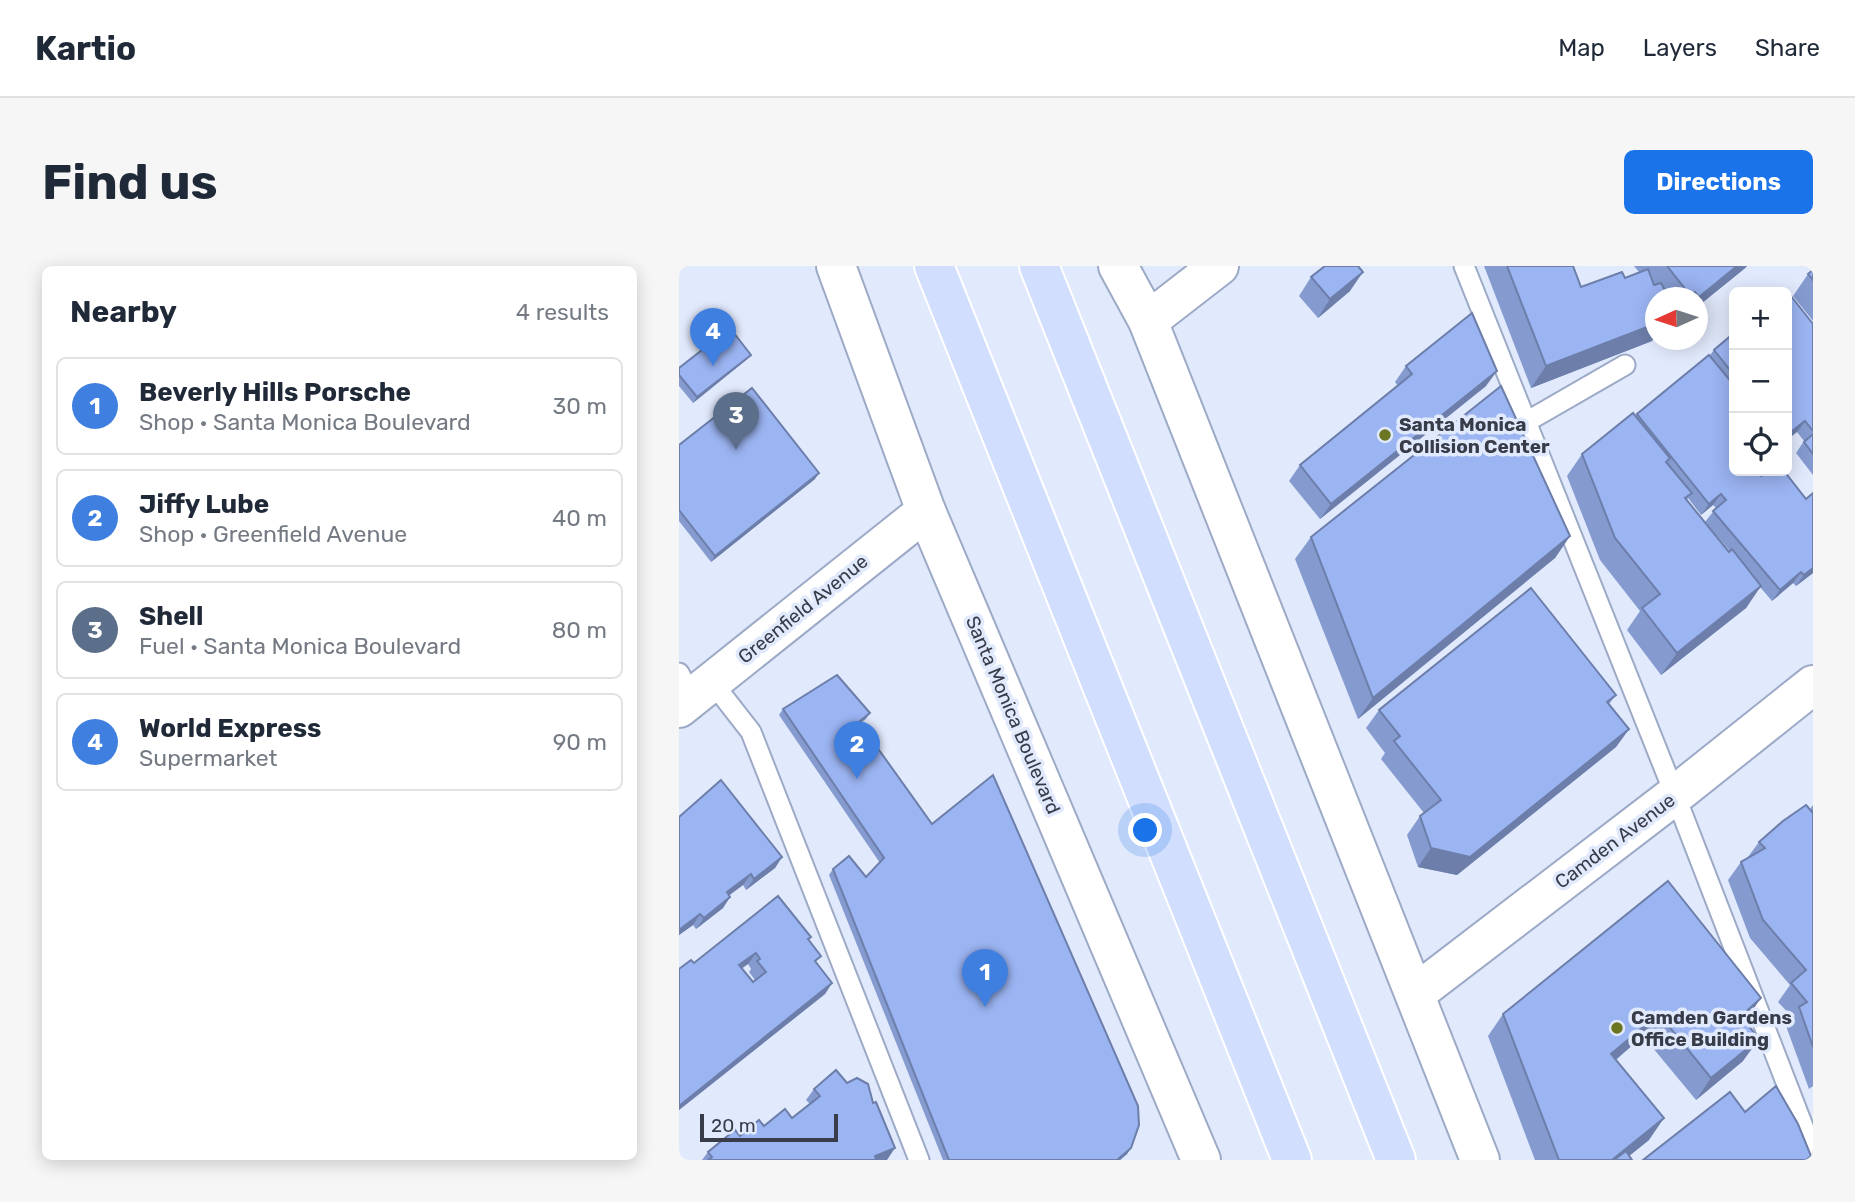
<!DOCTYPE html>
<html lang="en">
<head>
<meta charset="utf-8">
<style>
	:root { --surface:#fff; --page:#f6f6f7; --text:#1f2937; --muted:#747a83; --line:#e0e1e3; --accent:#1a73e8 }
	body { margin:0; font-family:Rubik,sans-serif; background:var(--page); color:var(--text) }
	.controls { position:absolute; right:21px; top:21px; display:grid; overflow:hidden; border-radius:10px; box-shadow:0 4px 18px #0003 }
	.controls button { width:63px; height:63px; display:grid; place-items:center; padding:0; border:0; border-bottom:2px solid var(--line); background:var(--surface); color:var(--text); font:35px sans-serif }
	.compass { position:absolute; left:966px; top:21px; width:63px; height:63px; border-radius:50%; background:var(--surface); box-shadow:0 4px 18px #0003; rotate:267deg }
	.scale { position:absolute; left:21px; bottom:18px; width:138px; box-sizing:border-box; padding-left:7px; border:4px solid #373c48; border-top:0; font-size:19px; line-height:24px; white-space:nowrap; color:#373c48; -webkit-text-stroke:5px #e1e9fc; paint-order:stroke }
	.you { position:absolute; left:467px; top:565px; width:24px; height:24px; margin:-18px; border:5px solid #fff; border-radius:50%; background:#1a73e8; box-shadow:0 0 0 10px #1a73e833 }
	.badge { display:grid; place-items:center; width:46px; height:46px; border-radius:50%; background:var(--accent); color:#fff; font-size:23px; font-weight:700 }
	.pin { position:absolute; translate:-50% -58px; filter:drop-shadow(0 2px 4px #0008) }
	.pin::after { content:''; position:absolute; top:37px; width:24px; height:21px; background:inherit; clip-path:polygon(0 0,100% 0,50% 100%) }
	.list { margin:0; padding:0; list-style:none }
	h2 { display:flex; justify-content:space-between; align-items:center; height:91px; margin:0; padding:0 28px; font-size:30px }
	h2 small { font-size:23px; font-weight:400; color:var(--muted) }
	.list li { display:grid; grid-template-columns:46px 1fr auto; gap:21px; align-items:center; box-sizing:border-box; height:98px; margin:0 14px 14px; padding:0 14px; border:2px solid var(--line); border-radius:10px }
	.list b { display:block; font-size:26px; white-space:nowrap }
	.list p { margin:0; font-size:23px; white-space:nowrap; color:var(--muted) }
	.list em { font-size:23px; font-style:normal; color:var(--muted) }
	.icon { flex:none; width:38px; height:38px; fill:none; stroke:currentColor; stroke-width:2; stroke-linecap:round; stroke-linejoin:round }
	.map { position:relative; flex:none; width:1134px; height:894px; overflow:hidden; border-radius:10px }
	header { display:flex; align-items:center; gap:42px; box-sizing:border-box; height:98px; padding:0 35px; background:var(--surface); border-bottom:2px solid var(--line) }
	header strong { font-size:33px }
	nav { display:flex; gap:38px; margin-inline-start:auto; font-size:24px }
	.intro { display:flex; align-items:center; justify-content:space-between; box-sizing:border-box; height:168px; padding:0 42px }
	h1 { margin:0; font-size:49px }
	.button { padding:18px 32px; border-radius:10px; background:var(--accent); color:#fff; font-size:24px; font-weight:700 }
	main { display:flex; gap:42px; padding:0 42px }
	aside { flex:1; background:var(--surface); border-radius:10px; box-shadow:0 4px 18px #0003 }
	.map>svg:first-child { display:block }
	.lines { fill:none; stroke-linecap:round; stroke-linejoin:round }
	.lane-casing { stroke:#9daac7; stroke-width:23 }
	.street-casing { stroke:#9daac7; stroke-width:42 }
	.primary-casing { stroke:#fff; stroke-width:42 }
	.lane { stroke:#fff; stroke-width:19 }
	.street { stroke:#fff; stroke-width:38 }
	.primary { stroke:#d1defd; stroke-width:38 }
	.wall { fill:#859bd0; fill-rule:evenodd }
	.shaded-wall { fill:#6c7ea9 }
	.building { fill:#9bb4f2; stroke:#6c7ea9; stroke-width:2; fill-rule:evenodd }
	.poi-dot { fill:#6a7621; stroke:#e1e9fc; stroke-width:2.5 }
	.labels { text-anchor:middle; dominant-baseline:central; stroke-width:7; stroke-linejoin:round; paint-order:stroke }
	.poi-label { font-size:19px; font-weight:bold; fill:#373c48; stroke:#e1e9fc; text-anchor:start }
	.street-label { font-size:19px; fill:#373c48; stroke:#e1e9fc }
</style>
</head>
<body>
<header>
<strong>Kartio</strong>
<nav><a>Map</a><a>Layers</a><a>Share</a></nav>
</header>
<div class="intro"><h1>Find us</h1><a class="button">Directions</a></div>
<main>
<aside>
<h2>Nearby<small>4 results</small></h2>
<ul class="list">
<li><span class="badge" style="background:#3f7fe0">1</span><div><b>Beverly Hills Porsche</b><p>Shop · Santa Monica Boulevard</p></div><em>30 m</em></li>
<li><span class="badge" style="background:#3f7fe0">2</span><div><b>Jiffy Lube</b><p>Shop · Greenfield Avenue</p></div><em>40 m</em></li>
<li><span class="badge" style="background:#5c6f8a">3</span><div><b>Shell</b><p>Fuel · Santa Monica Boulevard</p></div><em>80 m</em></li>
<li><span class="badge" style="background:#3f7fe0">4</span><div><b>World Express</b><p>Supermarket</p></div><em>90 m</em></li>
</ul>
</aside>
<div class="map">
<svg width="1134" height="894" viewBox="0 0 1134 894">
	<rect width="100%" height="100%" fill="#e1e9fc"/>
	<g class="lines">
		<g class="lane-casing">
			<g id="lane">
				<polyline points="785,0 996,529 1134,886"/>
				<polyline points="847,156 946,99"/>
				<polyline points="0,407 13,431"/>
				<polyline points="33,416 72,466 240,894"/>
			</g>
		</g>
		<g class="street-casing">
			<g id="street">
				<polyline points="157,0 247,245 522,894"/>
				<polyline points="439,0 469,55 801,894"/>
				<polyline points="469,55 540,0"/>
				<polyline points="0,442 247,245"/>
				<polyline points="736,728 996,529 1134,419"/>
			</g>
		</g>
		<g class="primary-casing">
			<g id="primary">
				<polyline points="255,0 613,894"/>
				<polyline points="360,0 717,894"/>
			</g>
		</g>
		<use href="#lane" class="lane"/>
		<use href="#street" class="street"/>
		<use href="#primary" class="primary"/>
	</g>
	<g class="wall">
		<polygon points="805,0 894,0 902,21 946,12 960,6 955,0 1068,0 1065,3 1018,41 1018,32 976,32 973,75 852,122"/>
		<polygon points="1134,4 1134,55 1114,30 1129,8"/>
		<polygon points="632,11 671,25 639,52 620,30"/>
		<polygon points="1134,58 1134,209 1117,187 1125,175 1118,166"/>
		<path d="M 1055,67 L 1055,205 L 1134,307 L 1117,320 L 1114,317 L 1093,335 L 1081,321 L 1067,342 L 982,409 L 948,364 L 961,345 L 921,294 L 888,210 L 903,188 L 957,149 L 1031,89 L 1035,84 ZM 1009,232 L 1022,249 L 1034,239 L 1037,242 L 1026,256 L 1051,285 L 1050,286 L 1008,234 Z"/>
		<polygon points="72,89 67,94 14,137 0,120 0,102"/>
		<polygon points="727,100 807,120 641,253 610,215 621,199 719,120 716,116"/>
		<polygon points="0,179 136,213 32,296 0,255"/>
		<polygon points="891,270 876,292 679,453 616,293 632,271"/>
		<polygon points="937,429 930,438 950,463 937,481 778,609 739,601 728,569 741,550 745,547 702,493 706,487 687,462 700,444"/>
		<polygon points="104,443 191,447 187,453 182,457 452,882 448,888 441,894 264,894 150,609 154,603 187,611 201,597 100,449"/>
		<polygon points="1134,539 1134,820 1130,823 1107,760 1113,751 1099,736 1111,719 1071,672 1049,614 1062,596 1069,591 1080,576 1131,543"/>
		<polygon points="0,551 103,591 96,602 67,624 64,619 50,629 51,631 44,642 17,663 14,659 0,669"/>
		<polygon points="989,615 1066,755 1064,795 1017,834 964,770 937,794 970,874 950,890 953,894 856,894 809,770 824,748"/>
		<path d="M 132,671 L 130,675 L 137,697 L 153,717 L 146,728 L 0,844 L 15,697 ZM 69,698 L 72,703 L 70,706 L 76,714 L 74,716 L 63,702 Z"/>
		<polygon points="168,817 193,833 208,894 23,894 29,886 61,870 85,860 113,852 131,838 127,834 135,823"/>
	</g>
	<g class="shaded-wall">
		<polygon points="1058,0 1068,0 1065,3 1018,41 1018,33 1020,31"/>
		<polygon points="684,6 671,25 639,52 651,33"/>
		<polygon points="976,53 976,71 973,75 852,122 867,100"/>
		<polygon points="72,89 67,94 14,137 18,131"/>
		<polygon points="818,105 807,120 641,253 652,238"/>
		<polygon points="1126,155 1118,166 1108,174 1108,169"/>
		<polygon points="140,207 136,213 32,296 36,290"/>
		<polygon points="1042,228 1034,239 1022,249 1030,238"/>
		<polygon points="891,270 876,292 679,453 694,432"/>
		<polygon points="1134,302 1134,307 1117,320 1125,309"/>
		<polygon points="1122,306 1114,317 1093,335 1101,324"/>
		<polygon points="1082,320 1067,342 982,409 998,387"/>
		<polygon points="950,463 937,481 778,609 739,601 752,582"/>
		<polygon points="103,591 96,602 67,624 75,613"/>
		<polygon points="72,608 64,619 40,637 48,626"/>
		<polygon points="51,631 44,642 17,663 25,652"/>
		<polygon points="21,648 14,659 0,669 0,664"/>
		<polygon points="77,687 69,698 52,710 60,699"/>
		<polygon points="153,717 146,728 0,844 0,840"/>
		<polygon points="1082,732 1067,754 1047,772 1062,750"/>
		<polygon points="980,748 964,770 917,810 932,788"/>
		<polygon points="1080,773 1064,795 1017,834 1032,812"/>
		<polygon points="985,852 970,874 945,894 933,894"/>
		<polygon points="216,882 208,894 193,894 196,890"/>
		<polygon points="452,882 448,888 441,894 438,894"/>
	</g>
	<g class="building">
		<polygon points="646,0 679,0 684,6 651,33 632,11"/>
		<polygon points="828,0 894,0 902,21 943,6 946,12 969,3 975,19 982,17 990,32 976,32 976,58 867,100"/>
		<polygon points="988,0 1058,0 1020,31 1016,26 1011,29"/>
		<polygon points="1134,4 1134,14 1129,8"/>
		<polygon points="1108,25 1134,58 1134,165 1126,155 1108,169 1108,26 1106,26"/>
		<polygon points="793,47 818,105 652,238 621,199 733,108 727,100"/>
		<polygon points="51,62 72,89 18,131 0,109 0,102"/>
		<polygon points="1055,67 1055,109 1035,84"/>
		<polygon points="1030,89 1055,119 1055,205 1078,205 1082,210 1089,205 1105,205 1127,233 1134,227 1134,302 1125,309 1122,306 1101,324 1034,245 1047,234 1042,228 1030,238 958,148"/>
		<polygon points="822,120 891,270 694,432 632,271"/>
		<polygon points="73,122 140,207 36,290 0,244 0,179"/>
		<polygon points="954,147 991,192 987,196 1013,227 1006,232 1050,286 1053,283 1082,320 998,387 963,342 981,328 936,272 903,188"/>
		<polygon points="1134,168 1134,188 1125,176"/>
		<polygon points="852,322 937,429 928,436 950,463 791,591 752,582 741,550 762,534 715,475 721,470 700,444"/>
		<polygon points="158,409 191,447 180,456 253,558 314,509 459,840 460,859 452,882 438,894 270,894 154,603 170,590 187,611 205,592 104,443"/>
		<polygon points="42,514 103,591 75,613 72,608 48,626 51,631 25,652 21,648 0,664 0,551"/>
		<polygon points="1127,539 1133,546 1134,545 1134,781 1120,741 1128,736 1112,717 1127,704 1084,654 1062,596 1086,582 1080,576 1104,555"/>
		<polygon points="989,615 1082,732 1062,750 1080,773 1032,812 980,748 932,788 985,852 933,894 880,894 824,748"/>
		<path d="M 99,630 L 132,671 L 129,673 L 142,690 L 136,695 L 153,717 L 0,840 L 0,703 L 12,694 L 15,697 ZM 77,687 L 81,693 L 78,695 L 87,706 L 74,716 L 60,699 Z"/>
		<polygon points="157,804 168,817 178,812 189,818 193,833 194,837 197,836 216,882 196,890 197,894 29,894 33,891 29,886 56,864 61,870 80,854 85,860 106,843 113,852 141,830 135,823"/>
		<polygon points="1097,820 1119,858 1132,890 1127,894 964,894 1051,826 1066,846"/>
		<polygon points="947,885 953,894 935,894"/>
	</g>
	<g class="poi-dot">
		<circle cx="706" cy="169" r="7"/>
		<circle cx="938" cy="762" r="7"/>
	</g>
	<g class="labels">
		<g class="poi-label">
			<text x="720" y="158">Santa Monica<tspan x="720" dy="22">Collision Center</tspan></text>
			<text x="952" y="751">Camden Gardens<tspan x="952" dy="22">Office Building</tspan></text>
		</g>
		<g class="street-label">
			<text transform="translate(124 343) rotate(-39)">Greenfield Avenue</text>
			<text transform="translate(334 449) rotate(67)">Santa Monica Boulevard</text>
			<text transform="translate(936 575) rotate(-37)">Camden Avenue</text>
		</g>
	</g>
</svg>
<div class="controls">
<button>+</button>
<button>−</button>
<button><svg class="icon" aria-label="locate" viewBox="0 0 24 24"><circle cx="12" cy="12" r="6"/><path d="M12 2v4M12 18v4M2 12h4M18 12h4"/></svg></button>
</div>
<svg class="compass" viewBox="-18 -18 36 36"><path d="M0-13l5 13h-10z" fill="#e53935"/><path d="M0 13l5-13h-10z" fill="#747a83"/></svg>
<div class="scale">20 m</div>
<div class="you"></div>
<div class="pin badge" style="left:306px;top:741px;background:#3f7fe0">1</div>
<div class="pin badge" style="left:178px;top:513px;background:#3f7fe0">2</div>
<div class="pin badge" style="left:57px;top:184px;background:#5c6f8a">3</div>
<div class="pin badge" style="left:34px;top:100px;background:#3f7fe0">4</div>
</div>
</main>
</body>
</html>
